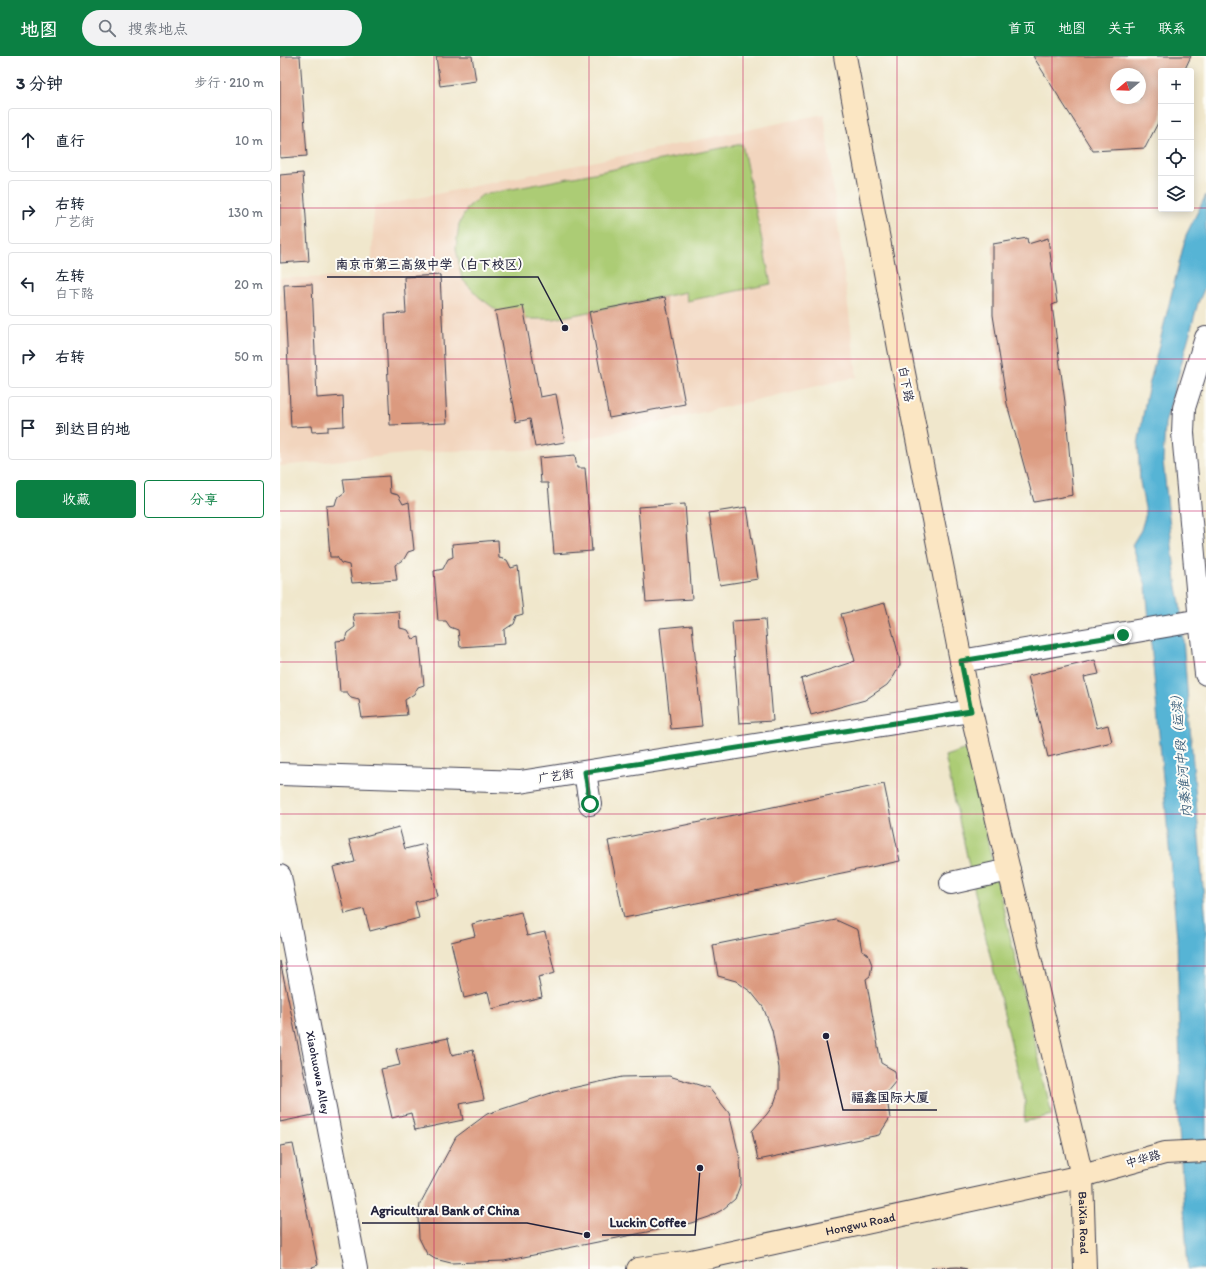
<!DOCTYPE html>
<html lang="zh">
<head>
<meta charset="utf-8">
<style>
	:root { --surface:#fff; --page:#f2f2f3; --text:#1f2937; --muted:#747a83; --line:#e0e1e3; --accent:#0b8043 }
	body { margin:0; font-family:Itim,"LXGW WenKai TC",sans-serif; background:var(--page); color:var(--text) }
	.controls { position:absolute; right:12px; top:12px; display:grid; overflow:hidden; border-radius:4px; box-shadow:0 2px 10px #0003 }
	.controls button { width:36px; height:36px; display:grid; place-items:center; padding:0; border:0; border-bottom:1px solid var(--line); background:var(--surface); color:var(--text); font:20px sans-serif }
	.compass { position:absolute; left:830px; top:12px; width:36px; height:36px; border-radius:50%; background:var(--surface); box-shadow:0 2px 10px #0003; rotate:251deg }
	.stop { position:absolute; width:12px; height:12px; margin:-9px; border:3px solid #0b8043; border-radius:50%; background:#fff }
	.stop.end { background:#0b8043; border-color:#fff; box-shadow:0 1px 4px #0008 }
	.list { margin:0; padding:0; list-style:none }
	h2 { display:flex; justify-content:space-between; align-items:center; height:52px; margin:0; padding:0 16px; font-size:17px }
	h2 small { font-size:13px; font-weight:400; color:var(--muted) }
	.list li { display:grid; grid-template-columns:26px 1fr auto; gap:12px; align-items:center; box-sizing:border-box; height:64px; margin:0 8px 8px; padding:0 8px; border:1px solid var(--line); border-radius:4px }
	.list b { display:block; font-size:15px; white-space:nowrap }
	.list p { margin:0; font-size:13px; white-space:nowrap; color:var(--muted) }
	.list em { font-size:13px; font-style:normal; color:var(--muted) }
	.actions { display:flex; gap:8px; padding:12px 16px }
	.actions a { flex:1; padding:9px 0; border:1px solid var(--accent); border-radius:4px; text-align:center; font-size:14px; color:var(--accent) }
	.actions .main { background:var(--accent); color:#fff }
	.icon { flex:none; width:22px; height:22px; fill:none; stroke:currentColor; stroke-width:2; stroke-linecap:round; stroke-linejoin:round }
	.map { position:relative; flex:none; width:926px; height:1213px; overflow:hidden }
	header { display:flex; align-items:center; gap:24px; box-sizing:border-box; height:56px; padding:0 20px; background:var(--accent); color:#fff }
	header strong { font-size:19px }
	nav { display:flex; gap:22px; margin-inline-start:auto; font-size:14px }
	.search { width:280px; height:36px; background:var(--page); display:flex; align-items:center; gap:10px; box-sizing:border-box; padding:0 14px; border-radius:22px; color:var(--muted); font-size:15px }
	main { display:flex }
	aside { flex:1; background:var(--surface) }
	.map>svg:first-child { display:block }
	.built { fill:#f2d5be }
	.green { fill:#accc74; stroke:#677758 }
	.water { fill:#56b4d5; stroke:#3c6b88 }
	.building { fill:#db9a7f; fill-rule:evenodd }
	.lines { fill:none; stroke-linecap:round; stroke-linejoin:round }
	.minor-casing { stroke:#414051; stroke-width:24 }
	.secondary-casing { stroke:#414051; stroke-width:24 }
	.minor { stroke:#fff; stroke-width:22 }
	.secondary { stroke:#fbe6c3; stroke-width:22 }
	.route { stroke:#0b8043; stroke-width:5 }
	.grid { fill:none; stroke:#c2185b; stroke-width:1; stroke-opacity:0.55 }
	.labels { text-anchor:middle; dominant-baseline:central; stroke-width:4; stroke-linejoin:round; paint-order:stroke }
	.street-label { font-size:12px; fill:#22223b; stroke:#fdfcf7 }
	.water-label { font-size:13px; font-style:italic; fill:#375c79; stroke:#fdfcf7 }
	.leader { fill:none; stroke:#22223b; stroke-width:1.5 }
	.callout-dot { fill:#22223b; stroke:#fdfcf7; stroke-width:1.5 }
	.callout-label { font-size:13px; text-anchor:middle; font-weight:bold; fill:#22223b; stroke:#fdfcf7; stroke-width:4; stroke-linejoin:round; paint-order:stroke }
</style>
</head>
<body>
<header>
<strong>地图</strong>
<div class="search"><svg class="icon" aria-label="search" viewBox="0 0 24 24"><circle cx="10" cy="10" r="6"/><path d="M15 15l6 6"/></svg>搜索地点</div>
<nav><a>首页</a><a>地图</a><a>关于</a><a>联系</a></nav>
</header>
<main>
<aside>
<h2>3 分钟<small>步行 · 210 m</small></h2>
<ul class="list">
<li><svg class="icon" aria-label="ahead" viewBox="0 0 24 24"><path d="M12 20V5M6 11l6-6 6 6"/></svg><div><b>直行</b></div><em>10 m</em></li>
<li><svg class="icon" aria-label="right" viewBox="0 0 24 24"><path d="M7 20v-9h11M14 6l5 5-5 5"/></svg><div><b>右转</b><p>广艺街</p></div><em>130 m</em></li>
<li><svg class="icon" aria-label="left" viewBox="0 0 24 24"><path d="M17 20v-9H6M10 6l-5 5 5 5"/></svg><div><b>左转</b><p>白下路</p></div><em>20 m</em></li>
<li><svg class="icon" aria-label="right" viewBox="0 0 24 24"><path d="M7 20v-9h11M14 6l5 5-5 5"/></svg><div><b>右转</b></div><em>50 m</em></li>
<li><svg class="icon" aria-label="arrive" viewBox="0 0 24 24"><path d="M6 21V4h12l-3 4 3 4H6"/></svg><div><b>到达目的地</b></div></li>
</ul>
<div class="actions"><a class="main">收藏</a><a>分享</a></div>
</aside>
<div class="map">
<svg width="926" height="1213" viewBox="0 0 926 1213">
	<rect width="100%" height="100%" fill="#fdfcf7"/>
	<filter id="ink" filterUnits="userSpaceOnUse"><feTurbulence type="fractalNoise" baseFrequency=".025" numOctaves="2"/><feDisplacementMap in="SourceGraphic" scale="8" xChannelSelector="R" yChannelSelector="G"/><feConvolveMatrix kernelMatrix="1 2 1 2 8 2 1 2 1" color-interpolation-filters="sRGB"/></filter>
	<filter id="wash" filterUnits="userSpaceOnUse"><feTurbulence type="fractalNoise" baseFrequency=".012" numOctaves="4" result="noise"/><feDisplacementMap in="SourceGraphic" scale="16" xChannelSelector="R" yChannelSelector="G"/><feGaussianBlur stdDeviation="0.9" result="paint"/><feColorMatrix in="noise" values="0 0 0 0 0 0 0 0 0 0 0 0 0 0 0 0 0 1.4 0 .05"/><feComposite in="paint" operator="in"/></filter>
	<g filter="url(#wash)">
		<rect width="100%" height="100%" fill="#f0e7cc"/>
		<polygon class="built" points="544,58 577,321 256,394 158,395 0,410 0,222 91,221 94,151"/>
		<g class="green">
			<polygon points="462,88 491,228 407,245 406,236 274,263 244,263 219,256 199,241 182,223 176,192 179,168 188,151 202,139"/>
			<polygon points="686,693 772,1059 744,1066 745,1045 694,832 665,700"/>
		</g>
		<polygon class="water" points="926,139 926,229 918,247 885,368 883,405 896,526 900,546 926,868 926,1213 908,1213 897,1044 900,1018 897,881 866,530 852,489 861,474 866,457 860,426 858,389 866,342 906,179"/>
		<g id="blocks">
			<g class="building">
				<polygon points="0,0 20,0 27,100 0,102"/>
				<polygon points="156,0 192,0 196,25 160,30"/>
				<path d="M 753,0 L 911,0 L 904,15 L 881,15 L 881,61 L 865,92 L 813,95 ZM 836,18 L 860,18 L 860,42 L 836,42 Z"/>
				<polygon points="23,117 29,205 0,207 0,119"/>
				<polygon points="747,182 748,188 768,182 777,247 772,249 785,346 793,439 754,446 727,348 713,259 713,188"/>
				<polygon points="160,219 167,367 110,369 105,258 126,257 124,221"/>
				<polygon points="32,228 37,342 63,340 64,370 48,371 48,375 32,376 31,370 11,371 4,229"/>
				<polygon points="385,241 405,348 329,362 309,256"/>
				<polygon points="243,250 260,341 276,338 285,386 255,391 250,363 236,366 215,255"/>
				<polygon points="295,399 297,412 305,412 312,495 274,498 268,427 261,427 259,402"/>
				<polygon points="109,420 110,437 118,439 123,448 129,446 134,494 128,496 124,503 115,509 117,524 72,527 69,509 61,507 57,501 50,501 46,450 55,449 57,442 65,436 63,423"/>
				<polygon points="405,448 412,543 366,546 358,451"/>
				<polygon points="467,451 478,523 440,529 429,457"/>
				<polygon points="218,484 219,502 227,504 231,512 238,510 243,558 236,560 233,568 224,574 225,588 180,591 178,574 170,571 166,565 158,565 154,515 163,513 168,503 173,501 172,488"/>
				<polygon points="605,547 619,600 620,609 614,620 607,629 585,644 531,659 521,623 575,605 561,558"/>
				<polygon points="119,555 120,572 128,574 133,583 139,581 144,629 138,631 134,638 125,644 127,659 82,662 79,644 71,642 67,636 60,636 56,585 65,584 67,577 75,571 73,558"/>
				<polygon points="485,563 493,665 459,667 452,565"/>
				<polygon points="412,569 422,670 391,673 380,572"/>
				<polygon points="815,604 819,618 804,621 817,672 828,669 832,686 768,701 748,620"/>
				<polygon points="604,728 620,805 344,862 328,785"/>
				<polygon points="119,771 125,793 145,788 158,840 135,846 139,862 90,875 84,853 65,858 53,811 75,806 69,784"/>
				<polygon points="241,856 247,880 265,876 275,917 258,921 262,941 212,953 208,936 184,942 171,886 195,880 192,868"/>
				<polygon points="556,864 578,874 582,895 588,898 592,909 590,920 586,923 601,1007 615,1015 616,1025 606,1037 610,1062 599,1079 478,1104 472,1075 487,1058 494,1048 499,1033 499,1012 492,974 483,951 471,936 456,925 438,920 433,889"/>
				<polygon points="0,905 33,1059 0,1066"/>
				<polygon points="168,982 172,999 193,994 204,1043 180,1048 183,1064 135,1074 131,1057 112,1062 101,1013 120,1009 116,993"/>
				<polygon points="389,1020 429,1032 449,1057 460,1103 461,1127 455,1143 442,1154 429,1161 411,1167 224,1205 171,1207 155,1203 147,1198 139,1182 138,1162 140,1148 176,1081 207,1058 274,1036 342,1021"/>
				<polygon points="13,1088 38,1209 32,1211 33,1213 0,1213 0,1090"/>
				<polygon points="678,1211 687,1213 651,1213 651,1212"/>
			</g>
		</g>
	</g>
	<g filter="url(#ink)">
		<use href="#blocks" fill-opacity="0" stroke="#414051" stroke-width="1"/>
		<g class="lines">
			<g class="minor-casing">
				<g id="minor">
					<polyline points="923,553 919,554 926,618"/>
					<polyline points="919,554 903,377 904,352 926,282"/>
					<polyline points="681,605 921,564"/>
					<polyline points="305,716 310,748"/>
					<polyline points="0,718 240,726 691,655"/>
					<path id="s1" d="M 0,820 L 76,1213"/>
					<polyline points="671,827 729,814"/>
				</g>
			</g>
			<g class="secondary-casing">
				<g id="secondary">
					<path id="s2" d="M 565,0 L 619,292 L 691,655 L 802,1120 L 805,1213"/>
					<path id="s3" d="M 358,1213 L 411,1205 L 802,1120 L 885,1097 L 926,1095"/>
				</g>
			</g>
			<use href="#minor" class="minor"/>
			<use href="#secondary" class="secondary"/>
		</g>
	</g>
	<g class="lines" filter="url(#ink)">
		<polyline class="route" points="310,748 305,716 691,655 681,605 843,579"/>
	</g>
	<path class="grid" d="M 154,0 L 154,1213M 309,0 L 309,1213M 463,0 L 463,1213M 617,0 L 617,1213M 772,0 L 772,1213M 0,152 L 881,152M 911,152 L 926,152M 0,303 L 926,303M 0,455 L 926,455M 0,606 L 926,606M 0,758 L 926,758M 0,910 L 926,910M 0,1061 L 926,1061"/>
	<g class="labels">
		<g class="street-label">
			<text transform="translate(626 328) rotate(79)">白下路</text>
			<text transform="translate(276 720) rotate(-9)">广艺街</text>
			<text stroke="none"><textPath href="#s1" startOffset="200">Xiaohuowa Alley</textPath></text>
			<text transform="translate(863 1103) rotate(-15)">中华路</text>
			<text stroke="none"><textPath href="#s2" startOffset="1192">BaiXia Road</textPath></text>
			<text stroke="none"><textPath href="#s3" startOffset="227">Hongwu Road</textPath></text>
		</g>
		<g class="water-label">
			<text transform="translate(901 697) rotate(-95)">内秦淮河中段（运渎）</text>
		</g>
	</g>
	<path class="leader" d="M285 272L258 221H47M546 980L563 1054H657M307 1179L247 1167H82M420 1112L415 1179H322"/>
	<g class="callout-dot">
		<circle cx="285" cy="272" r="4"/>
		<circle cx="546" cy="980" r="4"/>
		<circle cx="307" cy="1179" r="4"/>
		<circle cx="420" cy="1112" r="4"/>
	</g>
	<g class="callout-label">
		<text x="153" y="213">南京市第三高级中学（白下校区）</text>
		<text x="610" y="1046">福鑫国际大厦</text>
		<text x="165" y="1159">Agricultural Bank of China</text>
		<text x="368" y="1171">Luckin Coffee</text>
	</g>
</svg>
<div class="controls">
<button>+</button>
<button>−</button>
<button><svg class="icon" aria-label="locate" viewBox="0 0 24 24"><circle cx="12" cy="12" r="6"/><path d="M12 2v4M12 18v4M2 12h4M18 12h4"/></svg></button>
<button><svg class="icon" aria-label="layers" viewBox="0 0 24 24"><path d="M12 4l9 5-9 5-9-5zM3 14l9 5 9-5"/></svg></button>
</div>
<svg class="compass" viewBox="-18 -18 36 36"><path d="M0-13l5 13h-10z" fill="#e53935"/><path d="M0 13l5-13h-10z" fill="#747a83"/></svg>
<div class="stop" style="left:310px;top:748px"></div>
<div class="stop end" style="left:843px;top:579px"></div>
</div>
</main>
</body>
</html>
